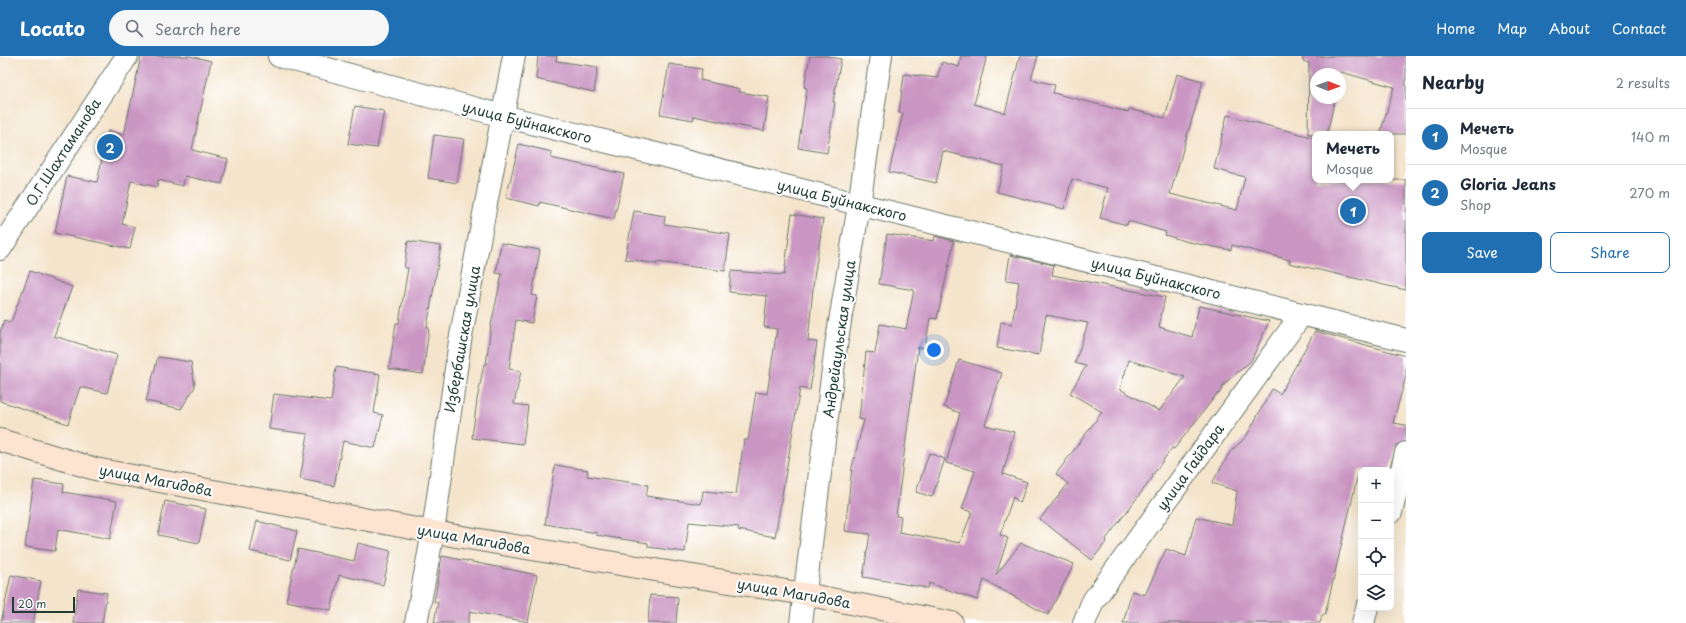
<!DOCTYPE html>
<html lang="en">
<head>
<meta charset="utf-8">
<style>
	:root { --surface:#fff; --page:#f6f6f7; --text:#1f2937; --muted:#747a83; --line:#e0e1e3; --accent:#1f6fb2 }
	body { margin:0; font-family:"Playpen Sans",sans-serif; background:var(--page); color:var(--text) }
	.controls { position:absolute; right:12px; bottom:12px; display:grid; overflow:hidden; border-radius:8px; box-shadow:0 4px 16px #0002 }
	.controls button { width:36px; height:36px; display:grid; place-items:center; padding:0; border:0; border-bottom:1px solid var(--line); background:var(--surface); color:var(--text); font:20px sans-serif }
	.compass { position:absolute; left:1310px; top:12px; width:36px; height:36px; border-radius:50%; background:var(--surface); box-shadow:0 4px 16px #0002; rotate:91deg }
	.scale { position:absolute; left:12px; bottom:10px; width:63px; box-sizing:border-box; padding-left:4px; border:2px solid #1f3d34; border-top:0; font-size:11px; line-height:14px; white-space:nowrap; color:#1f3d34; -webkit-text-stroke:3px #fff; paint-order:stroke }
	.you { position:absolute; left:934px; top:294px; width:14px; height:14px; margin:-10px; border:3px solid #fff; border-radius:50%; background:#1a73e8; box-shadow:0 0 0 6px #1a73e833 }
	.badge { display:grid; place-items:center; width:26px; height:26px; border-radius:50%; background:var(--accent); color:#fff; font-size:13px; font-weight:700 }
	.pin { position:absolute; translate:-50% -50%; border:2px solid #fff; box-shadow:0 1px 4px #0006 }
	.popup { position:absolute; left:1312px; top:75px; width:82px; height:52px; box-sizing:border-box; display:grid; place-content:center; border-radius:8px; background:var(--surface); filter:drop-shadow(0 1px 3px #0005); font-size:13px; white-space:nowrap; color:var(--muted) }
	.popup b { font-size:15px; color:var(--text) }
	.popup::after { content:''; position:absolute; left:50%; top:100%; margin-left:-8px; border:8px solid transparent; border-top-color:var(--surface) }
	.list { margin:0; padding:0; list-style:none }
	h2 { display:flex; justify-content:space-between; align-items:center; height:52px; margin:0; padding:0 16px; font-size:17px }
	h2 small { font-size:13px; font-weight:400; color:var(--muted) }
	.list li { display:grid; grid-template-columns:26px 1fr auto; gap:12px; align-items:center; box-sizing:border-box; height:56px; padding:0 16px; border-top:1px solid var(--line) }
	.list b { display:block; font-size:15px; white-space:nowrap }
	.list p { margin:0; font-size:13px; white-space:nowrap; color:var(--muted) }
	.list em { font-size:13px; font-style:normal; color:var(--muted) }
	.actions { display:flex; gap:8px; padding:12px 16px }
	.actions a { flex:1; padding:9px 0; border:1px solid var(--accent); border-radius:8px; text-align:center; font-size:14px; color:var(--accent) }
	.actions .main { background:var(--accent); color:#fff }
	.icon { flex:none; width:22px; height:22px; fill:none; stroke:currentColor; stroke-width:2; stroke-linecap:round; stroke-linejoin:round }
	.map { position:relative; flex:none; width:1406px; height:567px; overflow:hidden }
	header { display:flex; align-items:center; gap:24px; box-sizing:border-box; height:56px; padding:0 20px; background:var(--accent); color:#fff }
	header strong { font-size:19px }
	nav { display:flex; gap:22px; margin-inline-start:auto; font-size:14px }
	.search { width:280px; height:36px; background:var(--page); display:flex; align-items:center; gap:10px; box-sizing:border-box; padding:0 14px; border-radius:22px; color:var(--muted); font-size:15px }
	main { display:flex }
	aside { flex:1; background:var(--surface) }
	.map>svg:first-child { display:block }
	.building { fill:#ca96c3; fill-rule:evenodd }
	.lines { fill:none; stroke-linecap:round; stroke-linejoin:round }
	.street-casing { stroke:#6a7769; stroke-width:24 }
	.secondary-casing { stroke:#6a7769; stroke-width:24 }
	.street { stroke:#fff; stroke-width:22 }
	.secondary { stroke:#fde4d1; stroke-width:22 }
	.labels { text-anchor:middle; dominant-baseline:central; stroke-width:4; stroke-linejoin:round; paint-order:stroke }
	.street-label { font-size:14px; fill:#1f3d34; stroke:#fff }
</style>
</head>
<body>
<header>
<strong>Locato</strong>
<div class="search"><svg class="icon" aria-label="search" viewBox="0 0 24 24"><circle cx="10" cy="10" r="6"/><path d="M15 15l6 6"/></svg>Search here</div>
<nav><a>Home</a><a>Map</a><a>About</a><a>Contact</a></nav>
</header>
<main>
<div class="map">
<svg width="1406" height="567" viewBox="0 0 1406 567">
	<rect width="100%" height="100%" fill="#fff"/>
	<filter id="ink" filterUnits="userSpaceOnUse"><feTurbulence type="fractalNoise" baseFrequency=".025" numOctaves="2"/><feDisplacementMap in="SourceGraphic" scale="8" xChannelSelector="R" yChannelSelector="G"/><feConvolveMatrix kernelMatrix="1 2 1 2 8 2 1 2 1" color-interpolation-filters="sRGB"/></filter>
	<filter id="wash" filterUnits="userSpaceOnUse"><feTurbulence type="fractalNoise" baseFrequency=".012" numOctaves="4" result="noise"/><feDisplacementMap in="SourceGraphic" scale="16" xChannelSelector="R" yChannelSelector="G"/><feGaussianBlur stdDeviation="0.9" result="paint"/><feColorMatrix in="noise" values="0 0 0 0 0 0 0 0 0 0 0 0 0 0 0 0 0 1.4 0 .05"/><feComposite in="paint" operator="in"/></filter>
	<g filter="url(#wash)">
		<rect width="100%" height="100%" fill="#f4e4cb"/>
		<g id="blocks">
			<g class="building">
				<polygon points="141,0 190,0 211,5 192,94 228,103 222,128 185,120 183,130 158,124 157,131 131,125 122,168 135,171 130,193 55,177 67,120 97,126 108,75 124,79"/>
				<polygon points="538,0 557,0 556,5 598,11 594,36 536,23"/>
				<polygon points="810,0 827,0 841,3 833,46 835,46 827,97 798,92 807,32 804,31"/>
				<polygon points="961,0 987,0 974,48 1005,57 1020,0 1038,0 1031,23 1055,29 1053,37 1128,56 1129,53 1165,62 1177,18 1203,25 1170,138 1237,154 1245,121 1214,113 1227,59 1315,82 1315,124 1406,124 1406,234 1289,207 1290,204 1232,189 1231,194 1188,186 1165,179 1166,176 1128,165 1127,169 1100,162 1108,132 1072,123 1064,153 997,136 1004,110 943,95 936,127 889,116 903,57 899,57 904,18 937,22 942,6 959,11"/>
				<polygon points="1303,0 1406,0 1406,78 1380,78 1394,31 1341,16 1340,18 1316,18 1316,42 1335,42 1327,78 1308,78 1309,7 1303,5"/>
				<polygon points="669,8 702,13 700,24 740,33 739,36 769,41 764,75 694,60 693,64 660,58"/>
				<polygon points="355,50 384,55 377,92 348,88"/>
				<polygon points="434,79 464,83 457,127 428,122"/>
				<polygon points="519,88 552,96 551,102 624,118 614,163 540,146 539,150 506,142"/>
				<polygon points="634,155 665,160 664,168 730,178 725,215 657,206 657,208 625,203"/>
				<polygon points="792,158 823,163 814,222 808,285 817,286 810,334 800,332 775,481 738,474 739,471 689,466 685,496 648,491 648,487 596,479 597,477 545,468 555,409 588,414 587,420 648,429 646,440 701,448 703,435 736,438 744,384 748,384 756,336 767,338 777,273 764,271 767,240 729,236 731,215 784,219"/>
				<polygon points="887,178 934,185 935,180 954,185 937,263 930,262 925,292 918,291 896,460 901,461 899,476 960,487 972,456 962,453 975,415 946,407 960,357 944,351 959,304 1002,317 985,369 1014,376 1003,418 1027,426 1020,447 1013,441 1000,479 1008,482 996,519 1021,487 1074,508 1048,559 984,524 977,544 929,527 928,532 863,521 870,478 845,475 852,411 864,364 859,363 866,296 875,297 880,268 906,273 914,234 879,228"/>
				<polygon points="408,185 441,190 427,271 429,272 423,318 389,313 396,267 399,267 408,212 404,212"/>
				<polygon points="501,187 540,194 532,239 537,240 532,267 516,264 509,313 521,315 514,348 528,350 523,388 472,382 477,344 484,308 486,308 491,269 502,218 496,217"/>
				<path d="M 1010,199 L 1054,209 L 1052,219 L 1165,241 L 1159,271 L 1192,281 L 1199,250 L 1269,265 L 1251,305 L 1225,327 L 1219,338 L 1217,338 L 1174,393 L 1172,392 L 1152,420 L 1153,421 L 1106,483 L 1107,485 L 1092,504 L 1040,463 L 1068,428 L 1056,418 L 1102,356 L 1070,337 L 1086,310 L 1075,307 L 1088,267 L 1046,259 L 1039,299 L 997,292 L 1001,266 L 1012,268 L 1019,226 L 1006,224 ZM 1129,304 L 1185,321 L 1159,355 L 1120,333 Z"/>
				<polygon points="30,215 72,231 54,280 117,299 107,337 80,331 68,368 0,345 0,277 4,264 11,266"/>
				<polygon points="1315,275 1406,300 1406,320 1393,367 1406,369 1406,385 1397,389 1389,414 1359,414 1325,559 1322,559 1320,567 1123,567 1132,535 1145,539 1166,493 1186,500 1196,461 1232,469 1237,435 1212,427 1230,396 1246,381 1272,333 1280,338"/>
				<polygon points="158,301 191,306 195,331 181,353 146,345"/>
				<polygon points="336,311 380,318 374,357 383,359 375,392 343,385 334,430 300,423 308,378 269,373 274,338 331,345"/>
				<polygon points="929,397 945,403 932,441 916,436"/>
				<polygon points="34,424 64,428 63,436 117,445 110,483 58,473 55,495 25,491"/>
				<polygon points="165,445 206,453 199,487 158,479"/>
				<polygon points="257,465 297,475 290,504 250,495"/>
				<polygon points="358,487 391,495 383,529 339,519 331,554 286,545 298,493 354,505"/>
				<polygon points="442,500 537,519 528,566 470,555 468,567 434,567 438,546 434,546"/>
				<polygon points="11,519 41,525 33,567 1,567"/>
				<polygon points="78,533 107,537 102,567 73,567"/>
				<polygon points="650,539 678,541 676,567 648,567"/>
			</g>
		</g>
	</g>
	<g filter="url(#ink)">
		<use href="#blocks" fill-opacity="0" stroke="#6a7769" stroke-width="1"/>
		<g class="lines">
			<g class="street-casing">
				<g id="street">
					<polyline points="279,0 503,60 1406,284"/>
					<polyline points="0,193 127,0"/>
					<polyline points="1391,456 1406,397"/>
					<polyline points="416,567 433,476 460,285 514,0"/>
					<polyline points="801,567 836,290 859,149 881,0"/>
					<polyline points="1084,567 1093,545 1302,258"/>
					<polyline points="1363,567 1367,552"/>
				</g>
			</g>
			<g class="secondary-casing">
				<polyline id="secondary" points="0,384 95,413 433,476 655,514 805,538 952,567"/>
			</g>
			<use href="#street" class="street"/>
			<use href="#secondary" class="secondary"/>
		</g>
	</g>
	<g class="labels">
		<g class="street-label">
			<text transform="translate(527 66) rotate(14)">улица Буйнакского</text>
			<text transform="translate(63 96) rotate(-57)">О.Г.Шахтаманова</text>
			<text transform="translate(842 144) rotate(14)">улица Буйнакского</text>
			<text transform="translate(1156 222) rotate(14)">улица Буйнакского</text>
			<text transform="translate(462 283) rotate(-80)">Избербашская улица</text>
			<text transform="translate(839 283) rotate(-82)">Андрейаульская улица</text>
			<text transform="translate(1190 411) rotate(-54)">улица Гайдара</text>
			<text transform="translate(156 424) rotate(11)">улица Магидова</text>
			<text transform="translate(474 483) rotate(10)">улица Магидова</text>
			<text transform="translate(794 537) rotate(10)">улица Магидова</text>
		</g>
	</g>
</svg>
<div class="controls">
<button>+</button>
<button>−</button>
<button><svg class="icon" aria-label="locate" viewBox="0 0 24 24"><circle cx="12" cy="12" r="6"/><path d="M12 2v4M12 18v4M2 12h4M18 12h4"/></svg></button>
<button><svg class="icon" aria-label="layers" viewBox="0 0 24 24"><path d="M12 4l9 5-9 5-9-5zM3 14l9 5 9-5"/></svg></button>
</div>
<svg class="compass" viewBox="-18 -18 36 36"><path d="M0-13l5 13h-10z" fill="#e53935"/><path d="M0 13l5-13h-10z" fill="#747a83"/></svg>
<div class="scale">20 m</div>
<div class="you"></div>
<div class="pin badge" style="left:1353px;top:155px">1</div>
<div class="popup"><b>Мечеть</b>Mosque</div>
<div class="pin badge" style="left:110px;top:91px">2</div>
</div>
<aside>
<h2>Nearby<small>2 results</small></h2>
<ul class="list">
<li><span class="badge">1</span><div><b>Мечеть</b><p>Mosque</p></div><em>140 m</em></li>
<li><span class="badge">2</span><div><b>Gloria Jeans</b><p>Shop</p></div><em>270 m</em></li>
</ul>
<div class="actions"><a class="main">Save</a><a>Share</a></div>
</aside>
</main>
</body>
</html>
